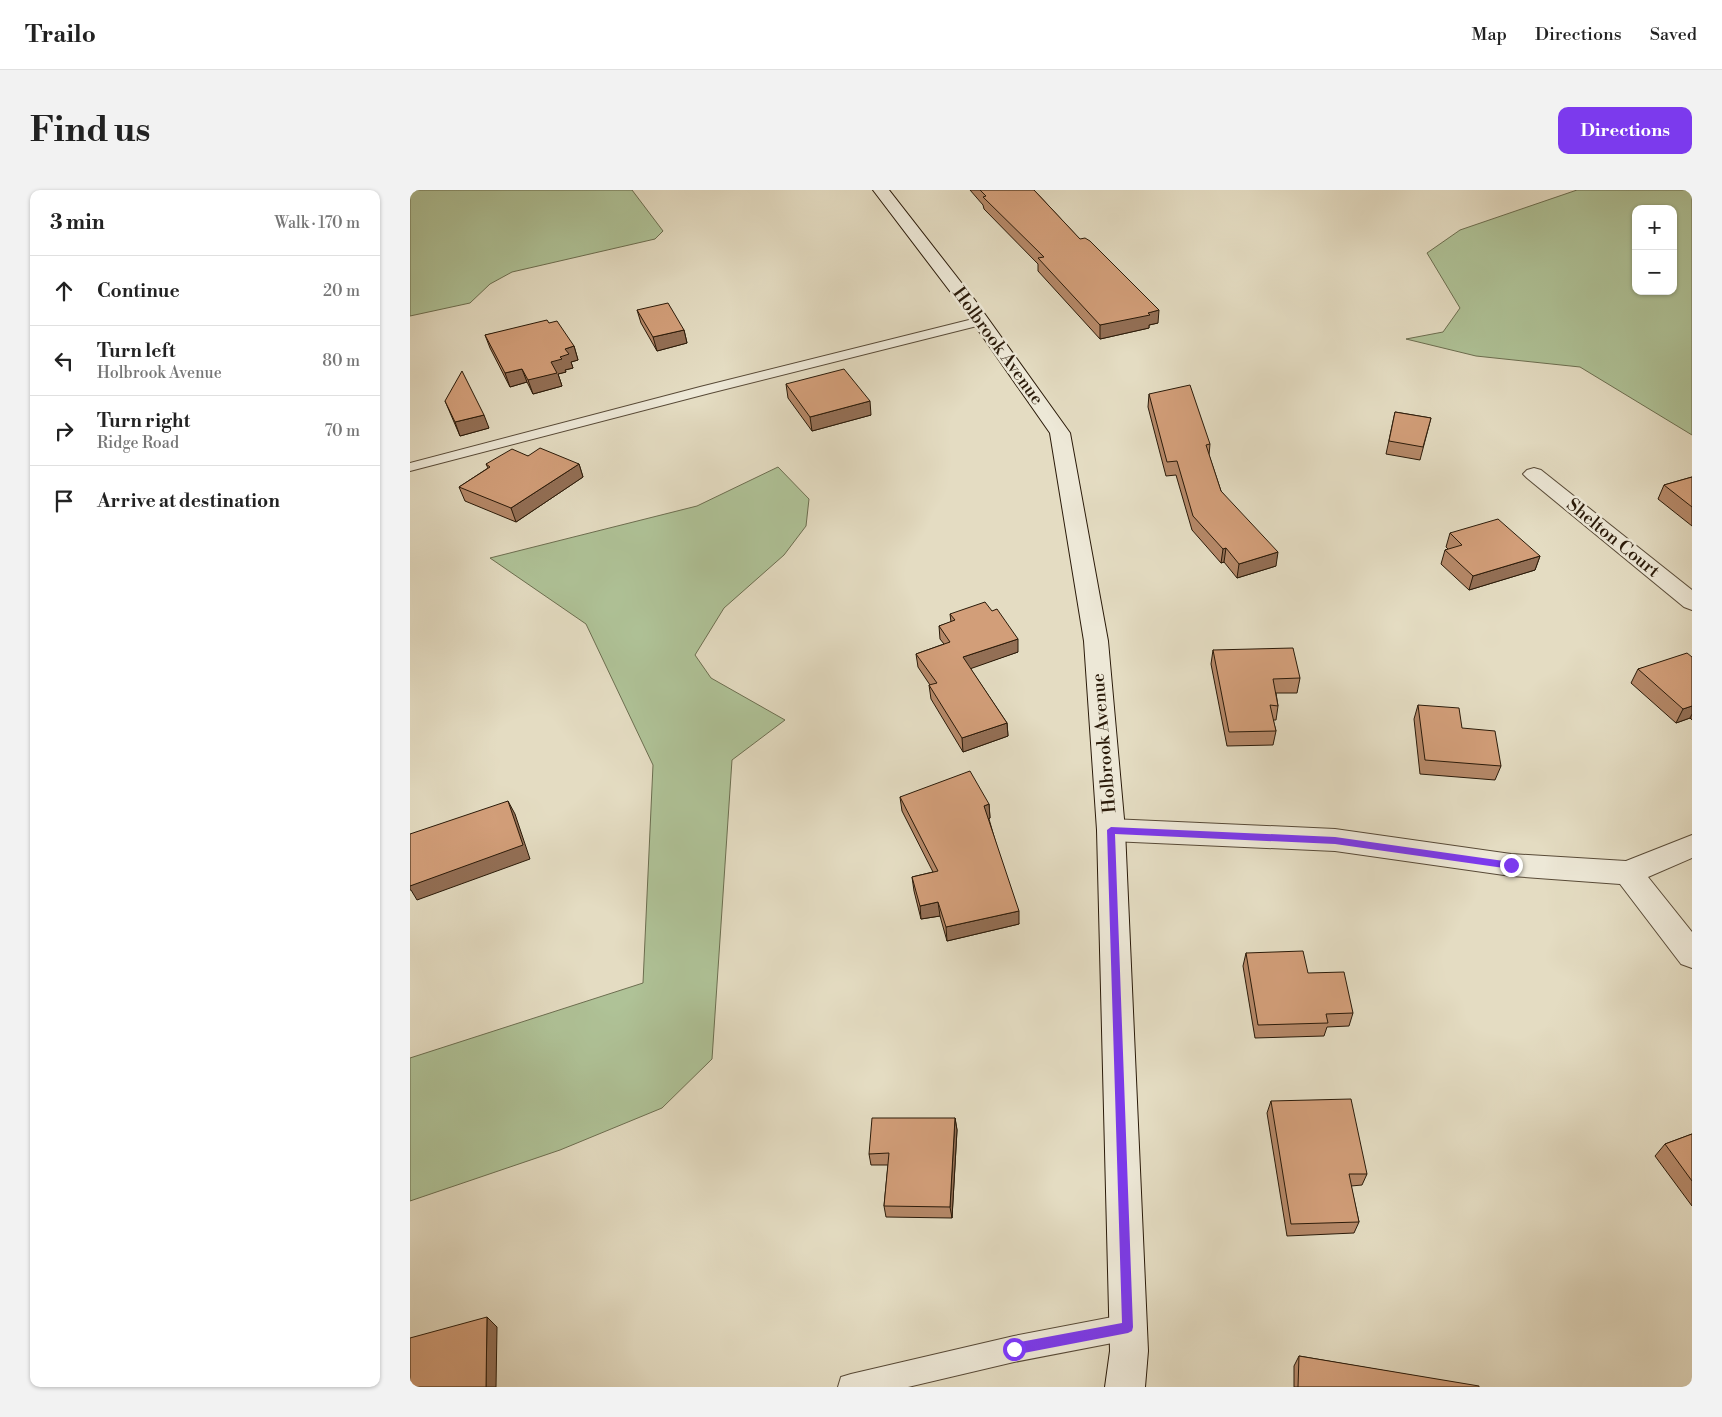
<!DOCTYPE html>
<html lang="en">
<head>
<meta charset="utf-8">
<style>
	:root { --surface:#fff; --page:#f2f2f2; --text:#222; --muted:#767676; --line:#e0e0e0; --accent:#7c3aed }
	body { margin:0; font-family:"Libre Bodoni",serif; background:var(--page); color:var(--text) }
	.controls { position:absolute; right:15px; top:15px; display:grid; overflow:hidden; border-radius:10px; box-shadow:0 1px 4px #0004 }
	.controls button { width:45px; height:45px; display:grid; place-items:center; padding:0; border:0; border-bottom:1px solid var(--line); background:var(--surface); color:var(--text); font:25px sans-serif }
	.stop { position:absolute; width:15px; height:15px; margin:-11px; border:4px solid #7c3aed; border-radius:50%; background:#fff }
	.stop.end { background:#7c3aed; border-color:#fff; box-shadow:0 1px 5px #0008 }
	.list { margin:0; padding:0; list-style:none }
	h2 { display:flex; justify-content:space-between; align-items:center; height:65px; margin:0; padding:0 20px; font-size:21px }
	h2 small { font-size:16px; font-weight:400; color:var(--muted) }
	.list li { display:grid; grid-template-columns:32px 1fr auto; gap:15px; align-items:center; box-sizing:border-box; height:70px; padding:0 20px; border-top:1px solid var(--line) }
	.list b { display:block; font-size:19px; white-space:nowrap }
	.list p { margin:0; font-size:16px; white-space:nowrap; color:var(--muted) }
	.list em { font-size:16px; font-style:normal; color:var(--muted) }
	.icon { flex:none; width:28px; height:28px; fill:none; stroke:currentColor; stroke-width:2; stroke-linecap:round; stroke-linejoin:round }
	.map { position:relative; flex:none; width:1282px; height:1197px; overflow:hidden; border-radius:10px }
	header { display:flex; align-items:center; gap:30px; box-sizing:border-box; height:70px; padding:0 25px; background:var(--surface); border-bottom:1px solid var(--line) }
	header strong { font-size:24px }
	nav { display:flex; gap:28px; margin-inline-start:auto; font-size:18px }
	.intro { display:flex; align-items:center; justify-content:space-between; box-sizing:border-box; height:120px; padding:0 30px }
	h1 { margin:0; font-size:35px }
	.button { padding:12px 22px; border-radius:10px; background:var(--accent); color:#fff; font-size:18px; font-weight:700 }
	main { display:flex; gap:30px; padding:0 30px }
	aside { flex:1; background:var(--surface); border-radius:10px; box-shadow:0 1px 4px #0004 }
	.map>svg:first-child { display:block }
	.green { fill:#afc297; stroke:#6c6e50; fill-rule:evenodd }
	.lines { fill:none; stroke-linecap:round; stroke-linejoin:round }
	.lane-casing { stroke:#584a37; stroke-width:2 }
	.street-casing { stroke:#584a37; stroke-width:2 }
	.secondary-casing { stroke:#2a1a09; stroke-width:2 }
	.lane { fill:#ede8d7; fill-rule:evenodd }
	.street { fill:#ede8d7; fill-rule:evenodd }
	.secondary { fill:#ede8d7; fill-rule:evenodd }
	.wall { fill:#b58868; stroke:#2a1a09 }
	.shaded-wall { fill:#936f55; stroke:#2a1a09 }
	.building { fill:#d29e79; stroke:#2a1a09 }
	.route { fill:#7c3aed }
	.labels { text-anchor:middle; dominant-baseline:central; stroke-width:5; stroke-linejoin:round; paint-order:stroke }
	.street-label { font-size:18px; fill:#2a1a09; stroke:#ede8d7 }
</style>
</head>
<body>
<header>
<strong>Trailo</strong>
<nav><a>Map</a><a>Directions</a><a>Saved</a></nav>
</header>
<div class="intro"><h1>Find us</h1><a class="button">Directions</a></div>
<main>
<aside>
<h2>3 min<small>Walk · 170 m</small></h2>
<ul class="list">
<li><svg class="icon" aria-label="ahead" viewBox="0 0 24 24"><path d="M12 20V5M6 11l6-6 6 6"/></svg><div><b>Continue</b></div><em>20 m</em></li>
<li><svg class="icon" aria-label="left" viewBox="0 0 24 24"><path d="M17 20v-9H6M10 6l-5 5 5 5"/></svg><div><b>Turn left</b><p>Holbrook Avenue</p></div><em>80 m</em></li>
<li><svg class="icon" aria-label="right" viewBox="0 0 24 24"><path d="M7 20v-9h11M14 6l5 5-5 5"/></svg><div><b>Turn right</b><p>Ridge Road</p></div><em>70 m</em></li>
<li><svg class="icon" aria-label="arrive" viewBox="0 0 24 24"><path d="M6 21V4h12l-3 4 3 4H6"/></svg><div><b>Arrive at destination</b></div></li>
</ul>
</aside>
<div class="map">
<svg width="1282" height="1197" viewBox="0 0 1282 1197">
	<rect width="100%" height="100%" fill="#e4dcc2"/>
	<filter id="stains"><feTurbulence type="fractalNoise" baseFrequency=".004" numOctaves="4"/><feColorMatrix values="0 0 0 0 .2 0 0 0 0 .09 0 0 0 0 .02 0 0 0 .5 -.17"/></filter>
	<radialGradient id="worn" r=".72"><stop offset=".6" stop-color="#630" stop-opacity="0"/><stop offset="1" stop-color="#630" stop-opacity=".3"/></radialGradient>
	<g class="green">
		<polygon points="0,0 222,0 253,41 245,49 102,82 80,94 60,113 0,126"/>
		<path d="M 1167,0 L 1282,0 L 1282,245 L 1170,177 L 1066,166 L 996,149 L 1033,142 L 1050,118 L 1017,63 L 1050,40 ZM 1226,19 L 1263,19 L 1263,101 L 1226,101 Z"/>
		<polygon points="368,277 399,309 396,336 374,365 314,418 285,465 301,488 375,530 322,570 302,869 252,918 150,960 0,1011 0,868 233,793 243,575 176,434 80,368 287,316"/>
	</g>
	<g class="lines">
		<g class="lane-casing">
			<g id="lane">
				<polygon points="571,127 575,128 577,131 575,134 300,203 0,281 0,273 290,197"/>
				<polygon points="718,1124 727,1128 731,1137 727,1146 718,1150 604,1172 498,1197 428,1197 431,1187 441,1184 604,1146"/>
			</g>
		</g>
		<g class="street-casing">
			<g id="street">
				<polygon points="1124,278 1131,280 1282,400 1282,420 1274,417 1117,288 1113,284 1117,280"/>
				<polygon points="701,629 925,639 1101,664 1216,671 1282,645 1282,668 1238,687 1282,742 1282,778 1271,774 1210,694 1101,686 925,661 701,651 691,648 687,640 691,632"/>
			</g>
		</g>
		<g class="secondary-casing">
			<polygon id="secondary" points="463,0 479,0 564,109 660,243 698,451 715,640 738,1161 735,1197 695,1197 700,1161 687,640 674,451 640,243 552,117"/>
		</g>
		<use href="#lane" class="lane"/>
		<use href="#street" class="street"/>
		<use href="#secondary" class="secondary"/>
	</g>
	<g class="wall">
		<polygon points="560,0 624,0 748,133 739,135 739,138 690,149 628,81 628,74 574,19 573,15"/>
		<polygon points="227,120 274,140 277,153 247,161 231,133"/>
		<polygon points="139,133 164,156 168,170 161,172 163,178 155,180 156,182 148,184 152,196 123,204 117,192 100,197 80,158 75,145"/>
		<polygon points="376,194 461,225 402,241 378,208"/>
		<polygon points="739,204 800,254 799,265 811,301 866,376 827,388 814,372 811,373 782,340 766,285 756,286 738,217"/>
		<polygon points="35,211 79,238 50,246"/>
		<polygon points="985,222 1021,228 1010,270 976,264"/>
		<polygon points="118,266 169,274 173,287 106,332 55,311 49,297 78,278 76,274"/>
		<polygon points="1282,287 1282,336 1248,309 1254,295"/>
		<polygon points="1040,343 1130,366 1125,380 1059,400 1031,374 1035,360 1038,359 1036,357"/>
		<polygon points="540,424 608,462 560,478 597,533 598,546 553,562 521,509 519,495 520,495 508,477 506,464 534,454 530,449 529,436 541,432"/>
		<polygon points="803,460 890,488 887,503 866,503 868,516 866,530 863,530 866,541 863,555 817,556 801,474"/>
		<polygon points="1282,467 1282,530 1280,528 1266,533 1221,493 1228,479"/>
		<polygon points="1008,515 1091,576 1085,590 1010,584 1004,529"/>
		<polygon points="490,607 579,614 580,628 579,629 609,734 537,751 530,726 511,729 504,701 502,687 523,682 492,621"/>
		<polygon points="836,763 898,783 943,823 939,836 917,837 914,846 845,848 833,776"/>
		<polygon points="861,911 957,984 952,995 941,996 949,1032 944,1043 877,1046 857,923"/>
		<polygon points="545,928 547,940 542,1028 476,1027 474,1016 478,975 461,975 459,964"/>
		<polygon points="1282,944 1282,1016 1245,966 1255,954"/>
		<polygon points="889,1166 1069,1197 884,1197 884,1176"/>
	</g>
	<g class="shaded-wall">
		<polygon points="749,120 748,133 739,135 739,138 690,149 690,135"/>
		<polygon points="274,140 277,153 247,161 243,147"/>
		<polygon points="164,156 168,170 161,172 163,178 155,180 156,182 148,184 152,196 123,204 118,190 141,172 150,167 155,159"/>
		<polygon points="112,179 117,192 100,197 95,183"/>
		<polygon points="460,211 461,225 402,241 400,227"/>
		<polygon points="74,225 79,238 50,246 45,232"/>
		<polygon points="169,274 173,287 106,332 101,318"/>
		<polygon points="816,358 814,372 811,373 813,359"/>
		<polygon points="868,362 866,376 827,388 829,374"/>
		<polygon points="1130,366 1125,380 1059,400 1063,386"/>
		<polygon points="608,449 608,462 554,481 553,467"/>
		<polygon points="1282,516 1282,524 1280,528 1266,533 1273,519"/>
		<polygon points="597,533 598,546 553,562 552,548"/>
		<polygon points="98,611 105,624 120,669 7,710 1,700 0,700 0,691"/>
		<polygon points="579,614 580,628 575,630 574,616"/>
		<polygon points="528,712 530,726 511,729 510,716"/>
		<polygon points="609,721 609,734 537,751 536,737"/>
		<polygon points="545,928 547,940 542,1028 540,1017"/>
		<polygon points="77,1127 87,1137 86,1197 76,1197"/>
	</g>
	<g class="building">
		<polygon points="570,0 624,0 670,49 675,48 680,51 749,120 738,123 740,125 690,135 628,68 634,67 573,7 576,6"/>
		<polygon points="258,113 274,140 243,147 227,120"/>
		<polygon points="137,130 139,133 147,131 164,156 155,159 159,164 150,167 152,169 141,172 147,183 118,190 112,179 95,183 75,145"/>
		<polygon points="434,179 460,211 400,227 376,194"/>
		<polygon points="52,181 74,225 45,232 35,211"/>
		<polygon points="780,195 800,254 796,255 811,301 868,362 829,374 816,358 813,359 783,326 767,271 757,272 739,204"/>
		<polygon points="985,222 1021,228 1013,257 979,251"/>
		<polygon points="130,258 169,274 101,318 49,297 80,277 76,274 102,259 118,266"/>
		<polygon points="1282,287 1282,317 1254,295"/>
		<polygon points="1088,329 1130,366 1063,386 1035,360 1052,355 1040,343"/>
		<polygon points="575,412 582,421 587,419 608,449 553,467 597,533 552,548 519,495 527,493 506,464 540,452 529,436 545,430 540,424"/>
		<polygon points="883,458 890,488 863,489 868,516 860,515 866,541 819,542 803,460"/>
		<polygon points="1277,463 1282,467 1282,516 1273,519 1228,479"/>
		<polygon points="1008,515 1049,518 1052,538 1085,541 1091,576 1015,570"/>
		<polygon points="560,581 579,614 574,616 609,721 536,737 528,712 510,716 502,687 528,681 490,607"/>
		<polygon points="98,611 113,655 0,696 0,644"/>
		<polygon points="893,761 898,783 934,782 943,823 916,824 918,833 848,835 836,763"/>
		<polygon points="941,909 957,984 939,984 949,1032 881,1034 861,911"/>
		<polygon points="462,928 545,928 540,1017 474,1016 479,963 459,964"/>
		<polygon points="1282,944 1282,991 1255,954"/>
		<polygon points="77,1127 76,1197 0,1197 0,1148"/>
		<polygon points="889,1166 1069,1196 1069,1197 888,1197"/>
	</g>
	<polygon class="route" points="701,637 925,647 1101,672 1105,675 1101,679 925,654 705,644 723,1137 722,1141 718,1143 604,1165 600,1163 599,1159 600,1155 604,1153 712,1133 697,640"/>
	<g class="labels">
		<g class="street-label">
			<text transform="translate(588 156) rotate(54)">Holbrook Avenue</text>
			<text transform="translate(1203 348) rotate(39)">Shelton Court</text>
			<text transform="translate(694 553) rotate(-95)">Holbrook Avenue</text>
		</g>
	</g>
	<rect width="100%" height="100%" filter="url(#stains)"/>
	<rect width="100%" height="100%" fill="url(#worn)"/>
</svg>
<div class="controls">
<button>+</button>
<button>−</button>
</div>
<div class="stop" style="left:604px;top:1159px"></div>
<div class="stop end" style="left:1101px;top:675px"></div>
</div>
</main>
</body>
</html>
